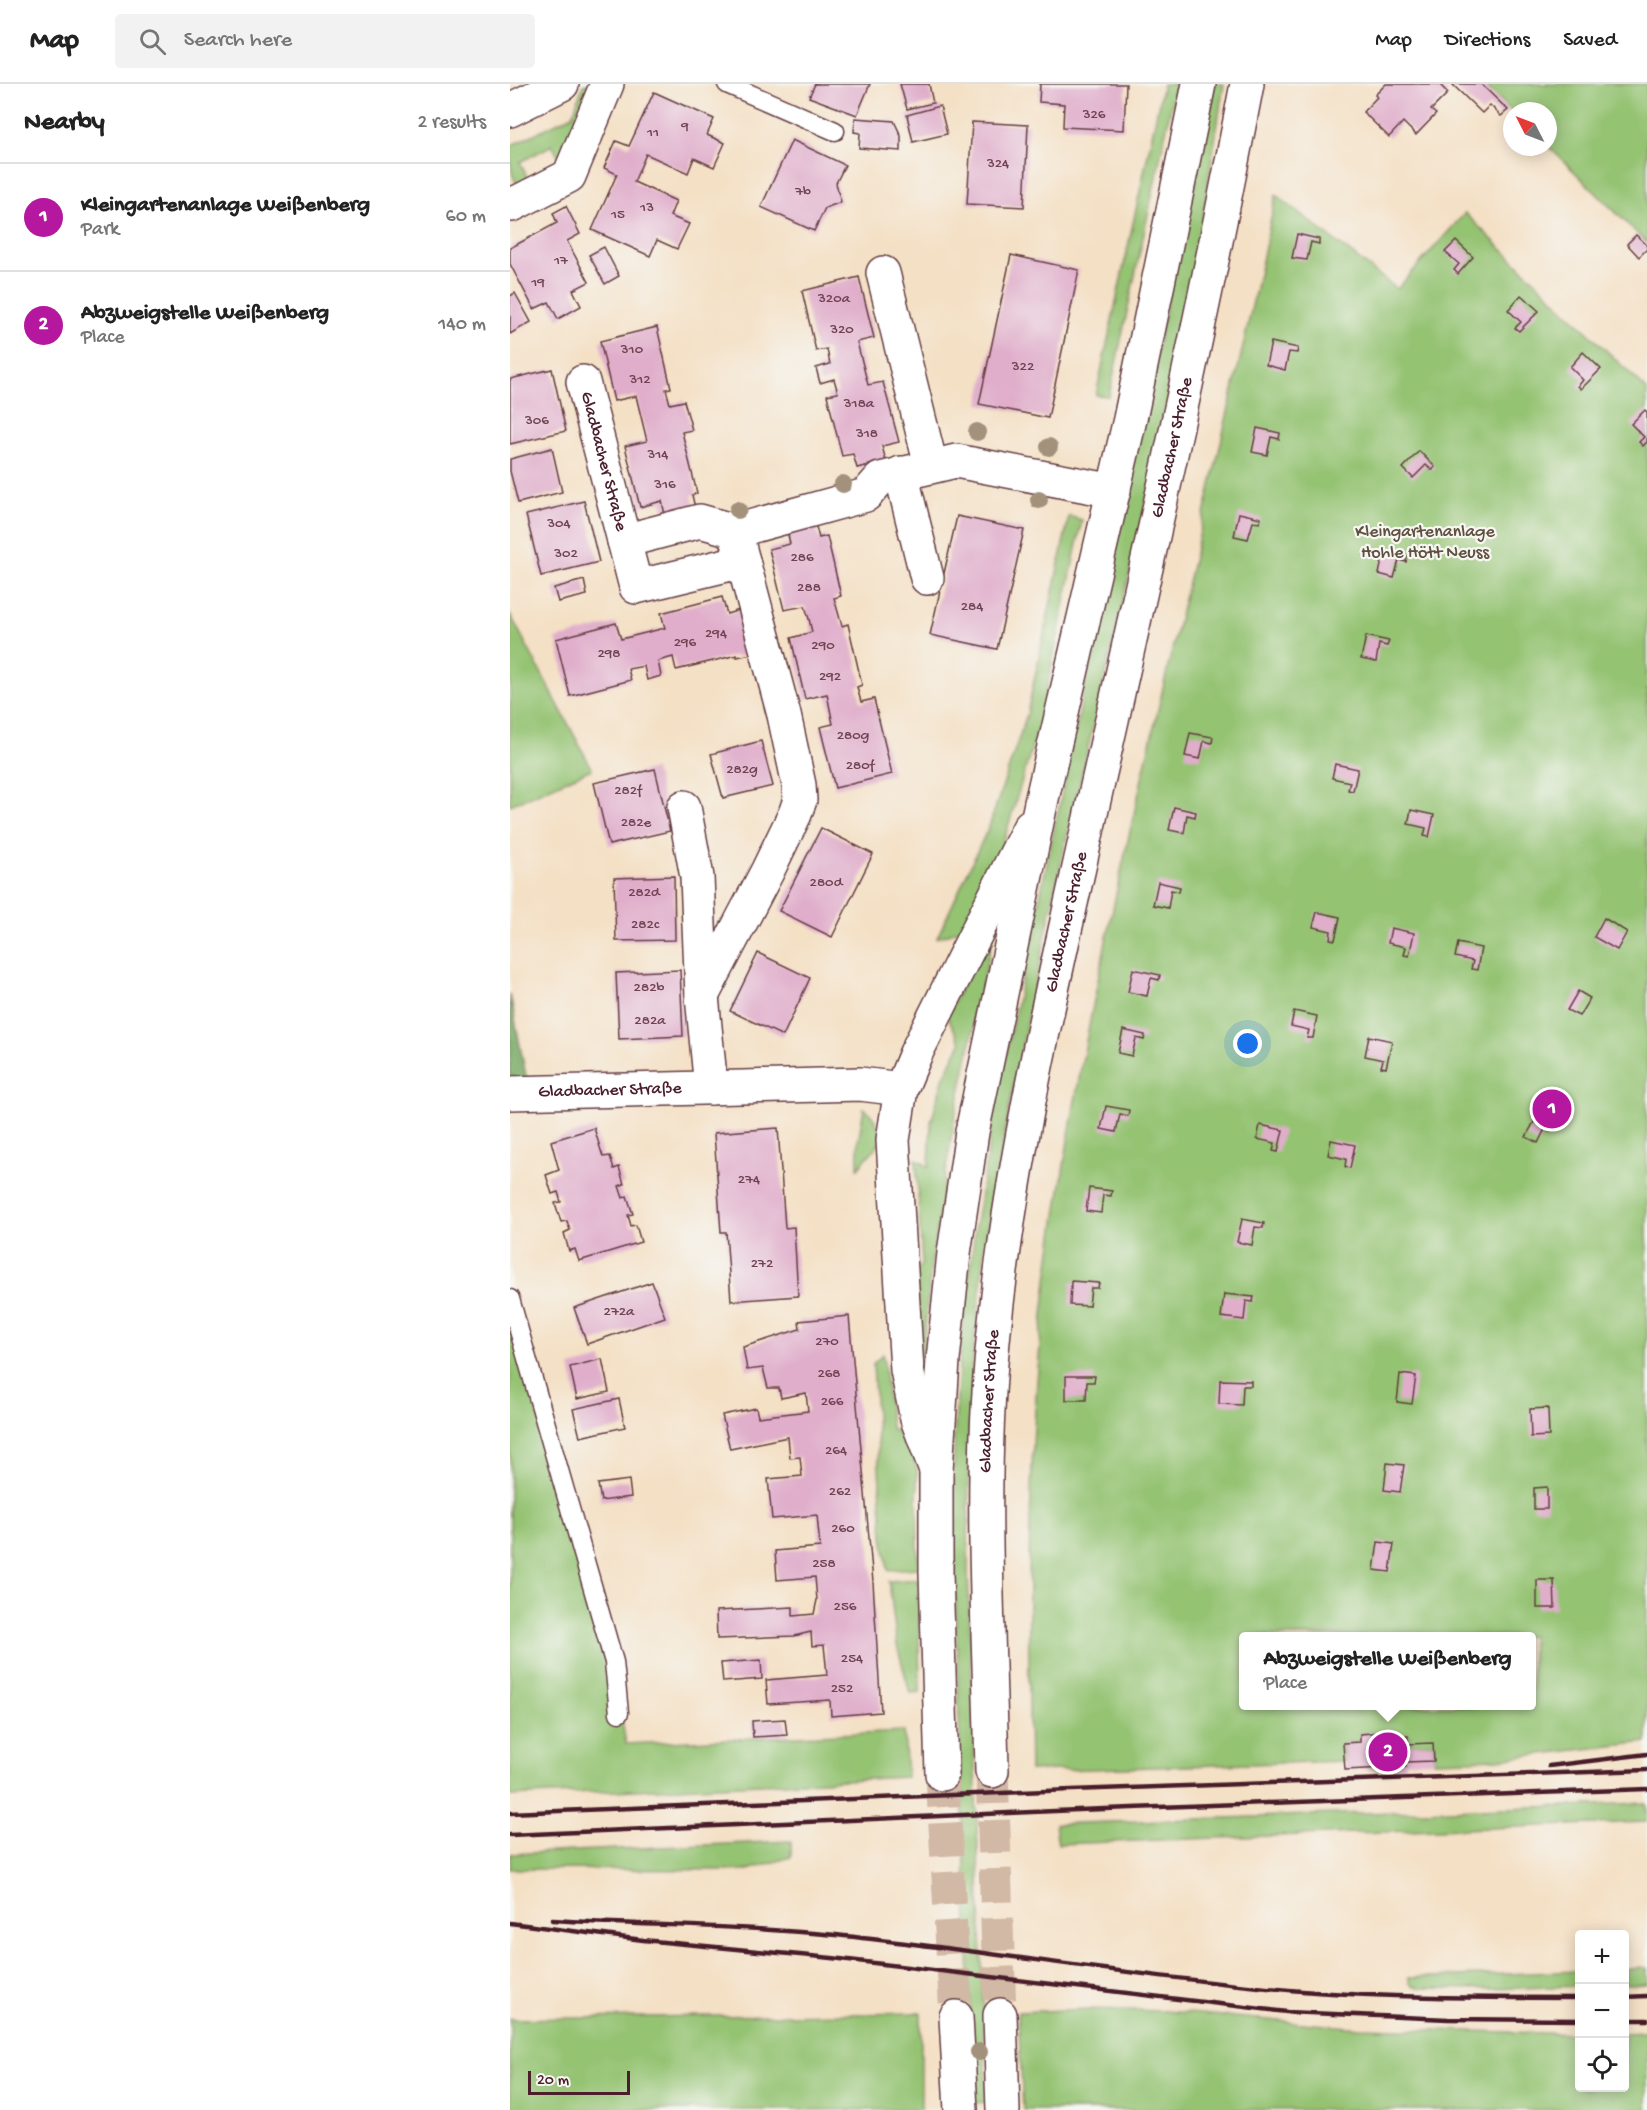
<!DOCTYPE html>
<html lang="en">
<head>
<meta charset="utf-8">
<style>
	:root { --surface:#fff; --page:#f2f2f2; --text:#222; --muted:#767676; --line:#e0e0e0; --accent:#b5179e }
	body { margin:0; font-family:"Gochi Hand",sans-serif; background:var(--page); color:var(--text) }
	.controls { position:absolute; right:18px; bottom:18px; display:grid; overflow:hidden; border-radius:6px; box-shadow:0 3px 15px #0003 }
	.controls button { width:54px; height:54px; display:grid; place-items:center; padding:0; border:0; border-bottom:2px solid var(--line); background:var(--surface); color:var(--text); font:30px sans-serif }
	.compass { position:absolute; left:993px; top:18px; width:54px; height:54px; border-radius:50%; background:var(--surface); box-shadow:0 3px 15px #0003; rotate:312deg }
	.scale { position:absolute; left:18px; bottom:15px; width:102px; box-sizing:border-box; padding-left:6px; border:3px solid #4a1f2b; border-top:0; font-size:16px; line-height:21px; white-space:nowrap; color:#4a1f2b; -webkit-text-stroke:4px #f6f6f2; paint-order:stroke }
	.you { position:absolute; left:738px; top:960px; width:21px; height:21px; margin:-15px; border:4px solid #fff; border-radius:50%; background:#1a73e8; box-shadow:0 0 0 9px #1a73e833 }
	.badge { display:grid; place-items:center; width:39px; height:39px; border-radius:50%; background:var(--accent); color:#fff; font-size:20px; font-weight:700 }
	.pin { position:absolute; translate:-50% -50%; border:3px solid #fff; box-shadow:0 2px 6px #0006 }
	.popup { position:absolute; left:729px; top:1548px; width:297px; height:78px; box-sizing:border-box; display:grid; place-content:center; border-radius:6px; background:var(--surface); filter:drop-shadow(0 2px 4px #0005); font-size:20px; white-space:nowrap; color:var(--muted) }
	.popup b { font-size:22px; color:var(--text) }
	.popup::after { content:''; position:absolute; left:50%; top:100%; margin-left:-12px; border:12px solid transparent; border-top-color:var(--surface) }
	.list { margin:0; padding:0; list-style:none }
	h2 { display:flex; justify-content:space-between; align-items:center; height:78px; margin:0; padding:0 24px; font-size:26px }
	h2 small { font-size:20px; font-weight:400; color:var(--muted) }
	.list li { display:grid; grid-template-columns:39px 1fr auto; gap:18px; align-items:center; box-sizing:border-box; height:108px; padding:0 24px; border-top:2px solid var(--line) }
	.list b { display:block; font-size:22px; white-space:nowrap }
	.list p { margin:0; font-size:20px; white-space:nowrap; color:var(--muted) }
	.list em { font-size:20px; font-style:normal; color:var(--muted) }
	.icon { flex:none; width:33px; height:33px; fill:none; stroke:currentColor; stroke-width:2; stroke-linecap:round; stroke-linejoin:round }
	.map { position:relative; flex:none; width:1137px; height:2026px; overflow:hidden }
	header { display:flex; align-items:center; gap:36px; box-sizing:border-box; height:84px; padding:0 30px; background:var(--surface); border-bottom:2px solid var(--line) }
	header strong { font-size:28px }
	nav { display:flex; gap:33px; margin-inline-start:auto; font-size:21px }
	.search { width:420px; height:54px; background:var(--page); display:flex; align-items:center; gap:15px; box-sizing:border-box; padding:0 21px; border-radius:6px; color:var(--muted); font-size:22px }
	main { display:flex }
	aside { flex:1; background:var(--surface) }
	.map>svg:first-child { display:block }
	.green { fill:#94c372; stroke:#6f714e; stroke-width:1.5; fill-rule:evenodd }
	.forest { fill:#77a964; stroke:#606448; stroke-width:1.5 }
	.building { fill:#e0aecb }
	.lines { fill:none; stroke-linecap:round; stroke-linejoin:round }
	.secondary-tunnel { stroke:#d2b9a6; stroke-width:33; stroke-dasharray:33 16; stroke-linecap:butt }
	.service-casing { stroke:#643c42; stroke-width:21 }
	.minor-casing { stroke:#643c42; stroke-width:36 }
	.secondary-casing { stroke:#643c42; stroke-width:36 }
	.service { stroke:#fff; stroke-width:18 }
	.minor { stroke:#fff; stroke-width:33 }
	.secondary { stroke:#fff; stroke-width:33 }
	.rail { stroke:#4a1f2b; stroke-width:4.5 }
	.tree { fill:#a3917c }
	.labels { text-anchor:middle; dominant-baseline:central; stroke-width:4.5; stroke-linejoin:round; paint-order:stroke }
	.number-label { font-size:15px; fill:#704353 }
	.street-label { font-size:18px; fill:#4a1f2b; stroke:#f6f6f2 }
	.park-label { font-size:18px; fill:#605040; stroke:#f6f6f2 }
</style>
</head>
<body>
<header>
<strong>Map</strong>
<div class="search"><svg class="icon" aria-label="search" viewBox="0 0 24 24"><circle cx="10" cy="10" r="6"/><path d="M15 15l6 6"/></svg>Search here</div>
<nav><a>Map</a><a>Directions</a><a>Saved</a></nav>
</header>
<main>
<aside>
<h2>Nearby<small>2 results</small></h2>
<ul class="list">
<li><span class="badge">1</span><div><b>Kleingartenanlage Weißenberg</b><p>Park</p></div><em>60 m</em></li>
<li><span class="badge">2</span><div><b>Abzweigstelle Weißenberg</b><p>Place</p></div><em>140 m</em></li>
</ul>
</aside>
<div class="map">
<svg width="1137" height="2026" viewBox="0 0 1137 2026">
	<rect width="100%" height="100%" fill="#f6f6f2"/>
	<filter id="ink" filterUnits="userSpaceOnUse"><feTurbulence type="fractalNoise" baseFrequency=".0167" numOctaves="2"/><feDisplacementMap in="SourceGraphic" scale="12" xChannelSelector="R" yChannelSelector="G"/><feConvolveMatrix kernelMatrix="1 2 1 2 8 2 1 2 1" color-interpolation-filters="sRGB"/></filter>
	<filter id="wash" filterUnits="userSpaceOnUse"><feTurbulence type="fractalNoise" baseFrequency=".008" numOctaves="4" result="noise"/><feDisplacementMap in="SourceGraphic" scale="24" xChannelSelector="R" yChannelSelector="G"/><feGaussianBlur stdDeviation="1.35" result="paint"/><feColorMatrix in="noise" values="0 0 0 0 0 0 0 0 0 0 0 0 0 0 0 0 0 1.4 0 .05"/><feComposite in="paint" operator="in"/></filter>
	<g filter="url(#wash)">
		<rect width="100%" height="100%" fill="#f4e0c5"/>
		<g class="green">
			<path d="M 81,0 L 53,80 L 42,61 L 10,78 L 19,97 L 7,100 C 0,90 0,76 0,62 L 63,31 L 73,1 Z"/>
			<polygon points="653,0 666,0 599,312 586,311"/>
			<polygon points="704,0 714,0 672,262 649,365 553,769 500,1019 477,1149 464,1258 459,1350 458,1489 477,2018 464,2019 449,1635 445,1492 444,1355 451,1256 465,1146 486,1017"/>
			<polygon points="974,0 1137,0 1137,159 1038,62 1038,27 1002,27"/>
			<path d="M 766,111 L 887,205 L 955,129 L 1137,306 L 1137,1658 L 987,1675 L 924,1677 L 923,1659 L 898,1660 L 898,1652 L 873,1653 L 872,1648 L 850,1650 L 850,1658 L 833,1659 L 834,1677 L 520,1687 C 517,1516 517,1343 540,1173 C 590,814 693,466 766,111 ZM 734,1552 L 1022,1552 L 1022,1622 L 734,1622 Z"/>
			<polygon points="559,432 572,436 530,637 493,759 460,842 427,854 480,740 517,630"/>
			<polygon points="0,530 82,685 0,721"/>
			<polygon points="488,829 444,1037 421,1182 411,1285 399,1195 412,1180 406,1075 419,1083 421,1038 434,992 451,959 437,932"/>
			<path d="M 354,1024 C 365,1033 369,1042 372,1056 L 348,1084 L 348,1058 Z"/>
			<polygon points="0,1228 111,1630 116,1660 394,1647 397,1693 0,1712"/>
			<path d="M 373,1270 L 381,1344 C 398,1355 404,1367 407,1388 L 408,1484 L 378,1486 L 373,1452 L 363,1280 Z"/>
			<polygon points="408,1495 410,1608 400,1609 387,1561 379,1497"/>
			<polygon points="1137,1719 1137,1738 548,1760 545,1740"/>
			<polygon points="281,1757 281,1773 238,1786 0,1785 0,1770"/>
			<polygon points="1137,1884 1137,1900 1115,1901 1115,1885"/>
			<polygon points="1069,1887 1069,1902 980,1905 910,1904 901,1901 898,1894"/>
			<polygon points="580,1925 655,1927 851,1944 1069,1950 1070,2004 1114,2004 1115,1949 1137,1948 1137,2026 513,2026 508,1928"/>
			<polygon points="411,1929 411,2026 0,2026 0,1935"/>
		</g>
		<polygon class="forest" points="0,910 18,1002 0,1003"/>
		<g id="blocks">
			<g class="building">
				<polygon points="305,0 360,0 347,31 299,13"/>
				<polygon points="390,0 419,0 423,19 397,25"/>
				<polygon points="530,0 616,0 614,46 553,43 554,20 529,18"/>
				<polygon points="876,0 929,0 938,9 921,26 926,30 906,51 893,38 879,53 853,28 867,13 865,11"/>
				<polygon points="944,0 971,0 998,26 991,32 980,21 972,29 943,1"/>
				<polygon points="144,8 204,35 197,51 215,59 204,83 184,74 178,89 136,70 124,98 166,117 160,132 179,140 167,165 147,156 140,172 82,146 107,90 94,84 106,57 119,62"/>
				<polygon points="430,22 437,50 403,58 397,31"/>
				<polygon points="345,34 384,37 391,52 391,67 349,64 350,49 344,48"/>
				<polygon points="462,38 518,41 514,123 457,120"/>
				<polygon points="282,56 335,81 326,99 331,118 315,124 304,147 251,123"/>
				<polygon points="56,122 70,150 57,157 79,198 63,206 71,222 48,235 39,218 24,225 0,180 0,164 47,139 43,129"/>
				<polygon points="787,150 809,155 809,160 801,158 797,176 782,174"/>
				<polygon points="1126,151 1137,161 1137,165 1129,173 1117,160"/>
				<polygon points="946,157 963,173 948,190 944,186 949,180 935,168"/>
				<polygon points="94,163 109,192 95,200 79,171"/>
				<polygon points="501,171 569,186 538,334 469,320"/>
				<polygon points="349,193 364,254 347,258 358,301 373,298 389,358 372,362 376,377 347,384 343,370 332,372 317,311 328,309 324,295 310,299 306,284 320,280 317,265 306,267 292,207"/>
				<polygon points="5,209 21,238 0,250 0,212"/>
				<polygon points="1011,211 1029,227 1009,247 1005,244 1011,238 998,226"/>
				<polygon points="147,243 161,304 156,305 160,320 174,317 182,346 172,348 187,409 182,411 185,424 155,431 152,417 130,423 115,362 137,357 126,312 104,317 90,257"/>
				<polygon points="761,258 788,264 787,269 779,268 775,286 756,281"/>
				<polygon points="1073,268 1091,285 1071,305 1068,302 1073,296 1060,283"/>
				<polygon points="42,285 56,347 0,360 0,295"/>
				<polygon points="1135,326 1137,328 1137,358 1133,362 1129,358 1134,353 1121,340"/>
				<polygon points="747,344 770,349 769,355 761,353 757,371 742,368"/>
				<polygon points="42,364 52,408 8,419 0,387 0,375"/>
				<polygon points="909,367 925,383 922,386 916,381 903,394 893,384"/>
				<polygon points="74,417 89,478 31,492 16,431"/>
				<polygon points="729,429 751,434 750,439 743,438 738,455 724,452"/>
				<polygon points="447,432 514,446 487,565 420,551"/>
				<polygon points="305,439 309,454 317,452 331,512 324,514 332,542 338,540 352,601 347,603 351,618 364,615 382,690 325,704 310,643 323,640 317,610 295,615 281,554 302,548 299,535 295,522 274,526 259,465 280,460 277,446"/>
				<polygon points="874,467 897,472 896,478 889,476 884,494 869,490"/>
				<polygon points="74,496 77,511 48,518 44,504"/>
				<polygon points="212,513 217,530 232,525 242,570 227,573 227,571 166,586 163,573 148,577 151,592 137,596 134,582 118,585 121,596 60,612 46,555 106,539 111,555 155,544 151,529"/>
				<polygon points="856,552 879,557 877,562 869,560 866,578 851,575"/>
				<polygon points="680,649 703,653 702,659 694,657 690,675 675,672"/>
				<polygon points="251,657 263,702 213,714 201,670"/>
				<polygon points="825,680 848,685 843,707 838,706 840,698 822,694"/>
				<polygon points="145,685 160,747 99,761 84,699"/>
				<polygon points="664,723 686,728 685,733 677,731 674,749 659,746"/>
				<polygon points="901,726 924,731 919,753 914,752 916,744 898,740"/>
				<polygon points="311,744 363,770 322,853 269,827"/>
				<polygon points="164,792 165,856 106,857 104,794"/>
				<polygon points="648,798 670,803 669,808 661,806 658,824 643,821"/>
				<polygon points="807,828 830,833 825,856 820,855 821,847 803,843"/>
				<polygon points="1094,834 1117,848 1107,866 1084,853"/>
				<polygon points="881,844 904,849 899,872 894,871 896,863 878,859"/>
				<polygon points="948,859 971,864 967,886 961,885 963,877 945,873"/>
				<polygon points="248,869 300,894 273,952 220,927"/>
				<polygon points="623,885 650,891 649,896 641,894 637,912 618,908"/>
				<polygon points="170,886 173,952 109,955 106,889"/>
				<polygon points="1068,907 1080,914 1069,932 1057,926"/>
				<polygon points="784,927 807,932 803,954 797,954 799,946 781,942"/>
				<polygon points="613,946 635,951 634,956 626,954 622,972 608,969"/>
				<polygon points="859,952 882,957 876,984 871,983 873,976 855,972"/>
				<polygon points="596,1022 619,1026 618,1032 610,1030 606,1048 591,1045"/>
				<polygon points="1026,1034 1042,1043 1040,1048 1035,1045 1028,1059 1016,1053"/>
				<polygon points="750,1041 773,1046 768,1068 763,1067 765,1059 747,1055"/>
				<polygon points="84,1044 93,1073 100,1072 104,1085 109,1083 114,1100 109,1102 113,1114 117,1112 123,1130 118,1131 121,1142 126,1141 131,1158 69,1177 65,1165 59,1167 54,1149 60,1146 57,1137 51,1138 45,1119 51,1118 48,1108 42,1110 36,1091 49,1086 41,1057"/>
				<polygon points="268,1044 275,1144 284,1143 288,1212 221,1217 216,1148 211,1148 204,1049"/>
				<polygon points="821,1056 845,1061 840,1084 835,1083 836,1075 818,1071"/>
				<polygon points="579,1104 602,1107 601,1112 593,1111 591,1129 576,1127"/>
				<polygon points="732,1135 754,1139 753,1144 745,1143 742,1161 727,1158"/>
				<polygon points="561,1197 589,1199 588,1204 581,1204 579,1222 560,1221"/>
				<polygon points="142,1198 155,1233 77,1260 64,1224"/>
				<polygon points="714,1210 744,1213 743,1218 736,1217 734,1236 711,1233"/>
				<polygon points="339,1232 363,1498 371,1628 321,1632 320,1616 258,1620 256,1596 317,1591 314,1561 302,1562 301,1548 284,1552 207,1555 206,1527 283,1523 283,1532 304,1530 307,1516 305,1493 267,1496 265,1467 310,1463 307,1431 262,1435 258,1395 292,1392 290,1373 280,1374 278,1353 220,1365 212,1331 246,1324 248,1333 298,1327 296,1309 271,1314 269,1304 258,1304 253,1284 237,1286 233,1263 290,1245 289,1237"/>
				<polygon points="92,1275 99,1308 67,1315 60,1283"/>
				<polygon points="890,1290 906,1292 902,1320 887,1318"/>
				<polygon points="556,1292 585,1292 584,1298 577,1298 576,1316 556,1316"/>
				<polygon points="710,1296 741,1297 741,1302 733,1302 732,1321 709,1320"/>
				<polygon points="109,1315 115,1343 70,1353 63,1325"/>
				<polygon points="1038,1324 1039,1352 1021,1353 1020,1325"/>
				<polygon points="877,1379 894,1381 890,1408 874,1406"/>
				<polygon points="119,1396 121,1413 91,1417 88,1400"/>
				<polygon points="1037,1403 1037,1425 1024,1425 1024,1404"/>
				<polygon points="868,1458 884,1460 880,1488 864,1486"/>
				<polygon points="1027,1496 1044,1496 1045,1524 1027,1524"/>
				<polygon points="251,1576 252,1595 213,1598 211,1579"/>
				<polygon points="275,1635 277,1651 243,1653 242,1637"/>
				<polygon points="873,1648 873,1653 898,1652 898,1660 923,1659 924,1677 895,1678 896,1683 835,1686 833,1659 850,1658 850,1650"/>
			</g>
		</g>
	</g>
	<g filter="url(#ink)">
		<use href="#blocks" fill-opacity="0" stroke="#643c42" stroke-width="1.5"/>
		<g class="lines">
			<g class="secondary-tunnel">
				<polyline points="482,1687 490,1931"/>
				<polyline points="432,1690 446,1933"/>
			</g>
			<g class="service-casing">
				<g id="service">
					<polyline points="217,0 325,47"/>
					<polyline points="0,1215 104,1578 109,1629"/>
				</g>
			</g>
			<g class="minor-casing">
				<g id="minor">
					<polyline points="0,26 52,0"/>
					<polyline points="0,119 2,121 59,92 97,0"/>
					<polyline points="373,189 421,382"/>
					<path id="s1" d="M 73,298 L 126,503 L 233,477"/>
					<polyline points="391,389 417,494"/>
					<polyline points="114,457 190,437 225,447 356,411 370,395 446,377 604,407"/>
					<polyline points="174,723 187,793 192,912 201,1004"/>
					<polyline points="192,912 257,788 285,730 290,716 289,701 274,631 225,447"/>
					<path id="s2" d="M 0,1009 L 350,1000 L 391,1005"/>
					<polyline points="426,1386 407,1335 397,1286 383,1056 391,1005 406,969 520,742"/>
				</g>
			</g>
			<g class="secondary-casing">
				<g id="secondary">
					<path id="s3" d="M 482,1687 C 479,1544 469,1400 483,1257 C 501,1071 546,889 586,707 C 639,472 692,237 737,0"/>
					<polyline points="432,1690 426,1489 426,1386 433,1276 444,1169 462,1048 531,719 620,335 689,0"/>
					<polyline points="490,1931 493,2026"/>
					<polyline points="446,1933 451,2026"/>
				</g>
			</g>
			<use href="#service" class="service"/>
			<use href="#minor" class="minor"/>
			<use href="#secondary" class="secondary"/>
			<g class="rail">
				<polyline points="1039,1682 1137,1670"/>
				<polyline points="0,1729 561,1706 1137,1686"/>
				<polyline points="0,1751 568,1726 1137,1705"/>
				<path d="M 42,1836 C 137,1842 232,1841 326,1851 C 478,1867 628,1893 779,1906 C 876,1914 973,1914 1070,1914"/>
				<polyline points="0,1839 133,1856 322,1874 777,1928 938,1935 1070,1936"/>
				<polyline points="1114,1913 1137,1912"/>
				<polyline points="1114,1936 1137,1936"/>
			</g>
		</g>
		<g class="tree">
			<circle cx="467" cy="348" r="9"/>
			<circle cx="539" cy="363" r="9"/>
			<circle cx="333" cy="400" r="9"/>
			<circle cx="529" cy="416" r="9"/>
			<circle cx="228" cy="426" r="9"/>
			<circle cx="469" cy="1968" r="9"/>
		</g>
	</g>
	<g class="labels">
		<g class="number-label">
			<text x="584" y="31">326</text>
			<text x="175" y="43">9</text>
			<text x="143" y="49">11</text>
			<text x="488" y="80">324</text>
			<text x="293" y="108">7b</text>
			<text x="137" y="124">13</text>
			<text x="108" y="131">15</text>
			<text x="51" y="177">17</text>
			<text x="28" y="199">19</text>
			<text x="324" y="215">320a</text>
			<text x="332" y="246">320</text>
			<text x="122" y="266">310</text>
			<text x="513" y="283">322</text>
			<text x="130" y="296">312</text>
			<text x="349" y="320">318a</text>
			<text x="27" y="337">306</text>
			<text x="357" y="350">318</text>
			<text x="148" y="371">314</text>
			<text x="155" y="401">316</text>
			<text x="49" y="440">304</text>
			<text x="56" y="470">302</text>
			<text x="292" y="474">286</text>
			<text x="299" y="504">288</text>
			<text x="462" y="523">284</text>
			<text x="206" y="550">294</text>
			<text x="175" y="559">296</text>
			<text x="313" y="562">290</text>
			<text x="99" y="570">298</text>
			<text x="320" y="593">292</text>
			<text x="343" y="652">280g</text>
			<text x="350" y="682">280f</text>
			<text x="232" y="686">282g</text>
			<text x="118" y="707">282f</text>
			<text x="126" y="739">282e</text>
			<text x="316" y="799">280d</text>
			<text x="134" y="809">282d</text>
			<text x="135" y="841">282c</text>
			<text x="139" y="904">282b</text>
			<text x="140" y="937">282a</text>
			<text x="239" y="1096">274</text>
			<text x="252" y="1180">272</text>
			<text x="109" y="1228">272a</text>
			<text x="317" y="1258">270</text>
			<text x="319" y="1290">268</text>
			<text x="322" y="1318">266</text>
			<text x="326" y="1367">264</text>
			<text x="330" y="1408">262</text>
			<text x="333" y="1445">260</text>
			<text x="314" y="1480">258</text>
			<text x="335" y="1523">256</text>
			<text x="342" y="1575">254</text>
			<text x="332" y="1605">252</text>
		</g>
		<g class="street-label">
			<text stroke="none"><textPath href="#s3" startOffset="1342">Gladbacher Straße</textPath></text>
			<text stroke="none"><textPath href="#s1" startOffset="82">Gladbacher Straße</textPath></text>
			<text stroke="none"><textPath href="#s3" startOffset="856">Gladbacher Straße</textPath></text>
			<text stroke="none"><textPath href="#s2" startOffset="100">Gladbacher Straße</textPath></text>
			<text stroke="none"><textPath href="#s3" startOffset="370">Gladbacher Straße</textPath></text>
		</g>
		<g class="park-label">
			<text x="915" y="448">Kleingartenanlage<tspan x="915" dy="21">Hohle Hött Neuss</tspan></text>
		</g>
	</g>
</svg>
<div class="controls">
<button>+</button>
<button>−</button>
<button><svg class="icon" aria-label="locate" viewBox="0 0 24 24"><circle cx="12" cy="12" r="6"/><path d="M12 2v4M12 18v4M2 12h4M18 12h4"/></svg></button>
</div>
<svg class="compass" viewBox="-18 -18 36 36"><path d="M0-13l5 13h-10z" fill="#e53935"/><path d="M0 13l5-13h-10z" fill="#767676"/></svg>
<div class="scale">20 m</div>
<div class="you"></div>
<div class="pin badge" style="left:1042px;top:1025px">1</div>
<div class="pin badge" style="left:878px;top:1668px">2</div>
<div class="popup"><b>Abzweigstelle Weißenberg</b>Place</div>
</div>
</main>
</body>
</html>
